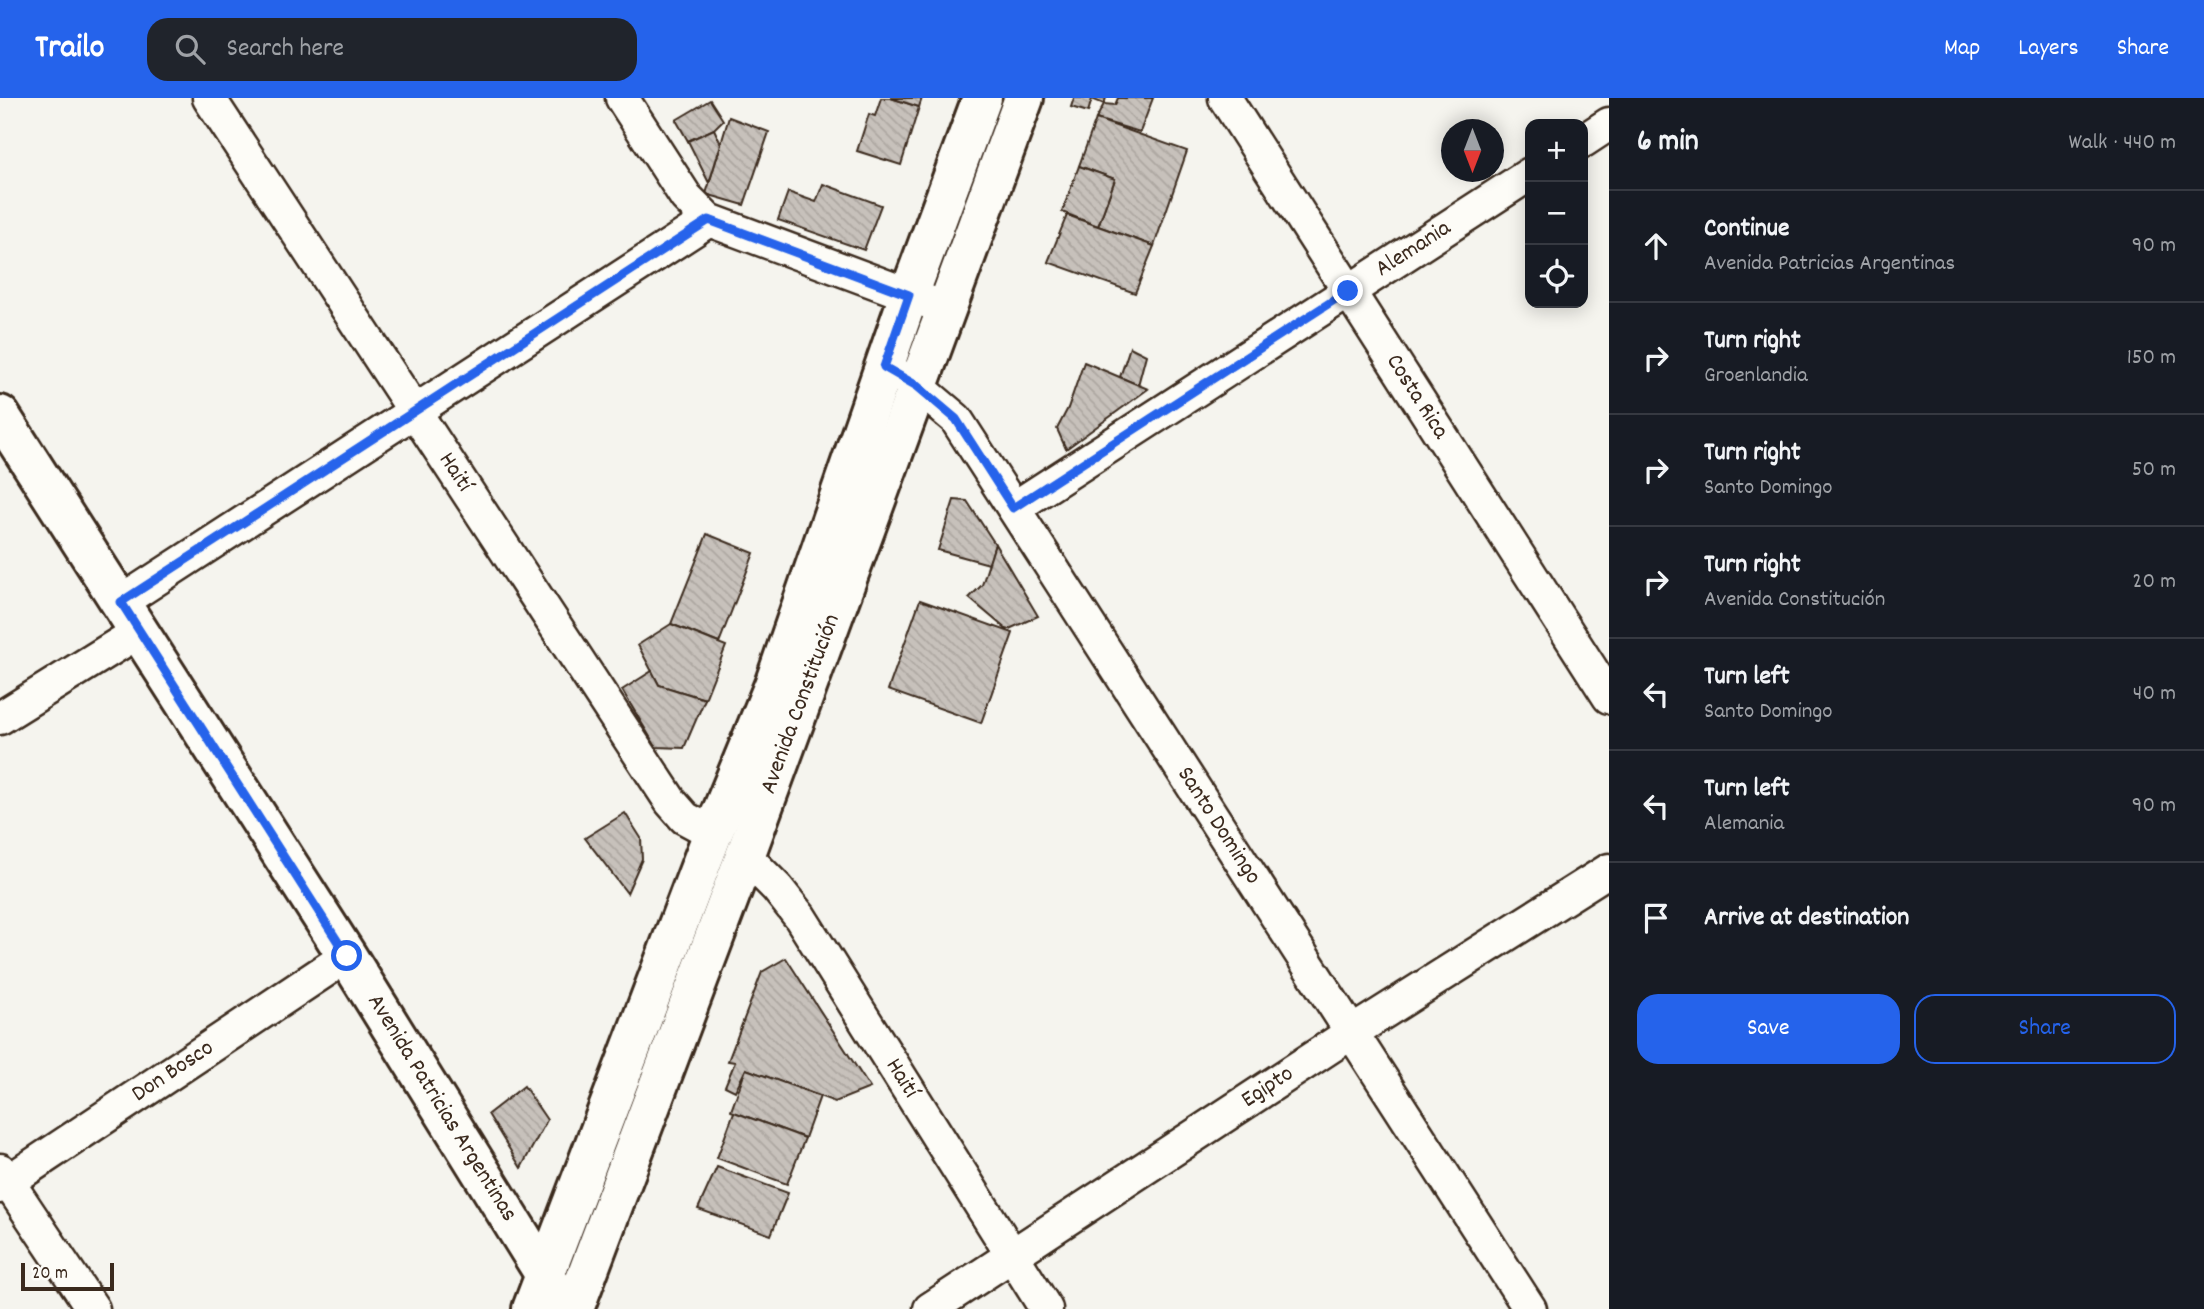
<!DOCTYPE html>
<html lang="en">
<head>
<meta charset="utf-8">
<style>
	:root { --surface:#171b24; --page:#20242c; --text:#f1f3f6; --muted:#9ea1a6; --line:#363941; --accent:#2563eb }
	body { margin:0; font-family:Dekko,sans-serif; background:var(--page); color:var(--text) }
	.controls { position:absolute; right:21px; top:21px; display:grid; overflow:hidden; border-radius:14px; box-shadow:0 4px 18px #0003 }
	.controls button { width:63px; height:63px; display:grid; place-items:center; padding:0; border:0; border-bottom:2px solid var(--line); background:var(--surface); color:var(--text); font:35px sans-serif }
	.compass { position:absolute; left:1441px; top:21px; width:63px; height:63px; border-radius:50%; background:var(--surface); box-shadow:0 4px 18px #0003; rotate:180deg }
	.scale { position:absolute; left:21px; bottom:18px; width:93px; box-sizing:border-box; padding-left:7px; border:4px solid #3b2a1e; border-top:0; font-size:19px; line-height:24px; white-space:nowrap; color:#3b2a1e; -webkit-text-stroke:5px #fdfcf7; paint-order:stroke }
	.stop { position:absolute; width:21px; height:21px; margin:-16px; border:5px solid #2563eb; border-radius:50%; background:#fff }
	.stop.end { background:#2563eb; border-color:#fff; box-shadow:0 2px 7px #0008 }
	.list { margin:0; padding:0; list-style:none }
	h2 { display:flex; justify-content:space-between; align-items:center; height:91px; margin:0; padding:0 28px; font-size:30px }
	h2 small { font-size:23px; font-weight:400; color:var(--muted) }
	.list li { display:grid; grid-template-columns:46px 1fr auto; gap:21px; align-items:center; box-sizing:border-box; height:112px; padding:0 28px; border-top:2px solid var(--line) }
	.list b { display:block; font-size:26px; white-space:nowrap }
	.list p { margin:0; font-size:23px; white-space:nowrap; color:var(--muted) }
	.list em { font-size:23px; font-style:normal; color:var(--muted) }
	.actions { display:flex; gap:14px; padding:21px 28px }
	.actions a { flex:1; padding:16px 0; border:2px solid var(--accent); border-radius:21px; text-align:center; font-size:24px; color:var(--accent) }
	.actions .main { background:var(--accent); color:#fff }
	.icon { flex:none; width:38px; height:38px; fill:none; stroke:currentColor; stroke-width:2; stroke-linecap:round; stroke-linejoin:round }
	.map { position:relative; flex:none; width:1609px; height:1211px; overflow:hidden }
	header { display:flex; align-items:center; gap:42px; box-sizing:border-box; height:98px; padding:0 35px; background:var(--accent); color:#fff }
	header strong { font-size:33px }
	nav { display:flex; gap:38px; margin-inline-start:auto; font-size:24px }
	.search { width:490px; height:63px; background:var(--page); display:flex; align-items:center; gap:18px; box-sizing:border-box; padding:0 24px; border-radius:21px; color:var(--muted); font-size:26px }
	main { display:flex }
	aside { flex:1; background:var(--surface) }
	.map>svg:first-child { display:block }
	.building { fill:url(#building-back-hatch); stroke:#3b2a1e; stroke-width:2 }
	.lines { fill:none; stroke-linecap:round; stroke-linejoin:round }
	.minor-casing { stroke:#3b2a1e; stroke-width:37 }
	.tertiary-casing { stroke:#3b2a1e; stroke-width:44 }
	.secondary-casing { stroke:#3b2a1e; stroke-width:44 }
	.minor { stroke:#fdfcf7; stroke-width:32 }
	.tertiary { stroke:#fdfcf7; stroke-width:38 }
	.secondary { stroke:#fdfcf7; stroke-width:38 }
	.route { stroke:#2563eb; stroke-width:9 }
	.labels { text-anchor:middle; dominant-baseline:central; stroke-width:5; stroke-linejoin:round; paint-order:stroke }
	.street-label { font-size:24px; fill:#3b2a1e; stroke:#fdfcf7 }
</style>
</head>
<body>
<header>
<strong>Trailo</strong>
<div class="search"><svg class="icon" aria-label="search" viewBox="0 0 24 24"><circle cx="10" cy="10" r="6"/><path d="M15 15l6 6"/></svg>Search here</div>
<nav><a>Map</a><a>Layers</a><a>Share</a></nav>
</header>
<main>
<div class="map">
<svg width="1609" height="1211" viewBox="0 0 1609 1211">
	<defs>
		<pattern id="building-back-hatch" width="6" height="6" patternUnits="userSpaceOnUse" patternTransform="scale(1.75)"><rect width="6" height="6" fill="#c7c1bb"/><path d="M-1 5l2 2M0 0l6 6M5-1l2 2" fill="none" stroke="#aca6a0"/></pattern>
	</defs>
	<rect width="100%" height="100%" fill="#f5f4ee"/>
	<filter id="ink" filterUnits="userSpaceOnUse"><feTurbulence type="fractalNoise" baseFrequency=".0143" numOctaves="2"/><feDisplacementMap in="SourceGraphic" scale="14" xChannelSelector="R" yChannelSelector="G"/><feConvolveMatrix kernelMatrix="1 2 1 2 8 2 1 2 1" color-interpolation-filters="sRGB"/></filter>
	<g filter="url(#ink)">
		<g class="building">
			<polygon points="881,0 891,0 919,9 901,67 857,53 869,16 875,18"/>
			<polygon points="891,0 922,0 919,9"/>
			<polygon points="1074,0 1106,0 1104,6 1092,1 1088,14 1071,9"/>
			<polygon points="1118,0 1153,0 1140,34 1096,21 1104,6 1115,7"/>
			<polygon points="710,2 723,22 714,31 688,43 676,22"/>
			<polygon points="729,19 769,34 744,107 706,96"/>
			<polygon points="1096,21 1187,53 1154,148 1098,128 1115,81 1079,68"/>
			<polygon points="714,31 721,46 709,85 688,43"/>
			<polygon points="1079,68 1115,81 1098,128 1062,114"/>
			<polygon points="823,86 881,107 864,152 778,122 788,94 816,104"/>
			<polygon points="1067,117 1154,148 1135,195 1048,164"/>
			<polygon points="1130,249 1146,257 1138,287 1120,279"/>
			<polygon points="1084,264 1148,291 1066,351 1057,331 1068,310"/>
			<polygon points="954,402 967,403 995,446 989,466 938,452"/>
			<polygon points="707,436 754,455 719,545 671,526"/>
			<polygon points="995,446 1038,518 1007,532 969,500 982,487"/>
			<polygon points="920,502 1013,535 981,625 888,592"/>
			<polygon points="671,526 726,548 705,601 659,587 638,547"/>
			<polygon points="652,573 659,587 705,601 684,650 656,649 622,592"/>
			<polygon points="625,715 641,740 642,761 627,795 585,740"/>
			<polygon points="786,860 870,990 835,1004 746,971 735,993 725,988 735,964 728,963 762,874"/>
			<polygon points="746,971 820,998 805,1040 731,1013"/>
			<polygon points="524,988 547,1022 521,1070 488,1016"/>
			<polygon points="734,1014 805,1040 787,1086 717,1060"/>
			<polygon points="717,1069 788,1095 771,1137 698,1111"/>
		</g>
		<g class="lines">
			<g class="minor-casing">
				<g id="minor">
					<path id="s1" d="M 209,0 L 671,704 L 685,720 L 713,735"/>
					<polyline points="622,0 686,99 709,122 931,205"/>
					<path id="s2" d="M 1225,0 L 1609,599"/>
					<polyline points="1583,43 1609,26"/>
					<path id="s3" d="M 900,278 L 917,288 L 956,321 L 1530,1211"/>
					<path id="s4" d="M 1014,410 L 1530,76"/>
					<polyline points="121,504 709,122"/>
					<polyline points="0,620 140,533"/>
					<path id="s5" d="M 745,758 L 777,790 L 800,819 L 1046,1211"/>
					<polyline points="0,1072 93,1211"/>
					<path id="s6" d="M 0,1089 L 347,858"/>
					<path id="s7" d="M 930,1211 L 1351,935 L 1609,772"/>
				</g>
			</g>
			<g class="tertiary-casing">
				<g id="tertiary">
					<path id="s8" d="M 0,317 L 347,858 L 566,1211"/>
				</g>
			</g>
			<g class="secondary-casing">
				<g id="secondary">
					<polyline points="532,1211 713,735 774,587 909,197 982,0"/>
					<path id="s9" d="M 574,1211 L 745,758 L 1024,0"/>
				</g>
			</g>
			<use href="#minor" class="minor"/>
			<use href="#tertiary" class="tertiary"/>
			<use href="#secondary" class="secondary"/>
		</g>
	</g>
	<g class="lines" filter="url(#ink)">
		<polyline class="route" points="347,858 121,504 709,122 909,197 884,269 917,288 956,321 1013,410 1348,193"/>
	</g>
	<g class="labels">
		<g class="street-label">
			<text stroke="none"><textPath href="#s4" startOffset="476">Alemania</textPath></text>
			<text stroke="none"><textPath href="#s2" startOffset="355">Costa Rica</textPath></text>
			<text stroke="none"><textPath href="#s1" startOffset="448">Haití</textPath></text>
			<text stroke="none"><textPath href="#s9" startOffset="646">Avenida Constitución</textPath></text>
			<text stroke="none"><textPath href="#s3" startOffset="555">Santo Domingo</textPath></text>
			<text stroke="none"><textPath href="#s6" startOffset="208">Don Bosco</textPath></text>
			<text stroke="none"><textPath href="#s5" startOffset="273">Haití</textPath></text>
			<text stroke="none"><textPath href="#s7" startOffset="404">Egipto</textPath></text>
			<text stroke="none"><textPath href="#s8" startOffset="822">Avenida Patricias Argentinas</textPath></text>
		</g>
	</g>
</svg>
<div class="controls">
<button>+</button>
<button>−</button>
<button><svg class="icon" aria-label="locate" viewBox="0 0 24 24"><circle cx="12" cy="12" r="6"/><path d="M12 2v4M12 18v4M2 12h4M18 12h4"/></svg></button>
</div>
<svg class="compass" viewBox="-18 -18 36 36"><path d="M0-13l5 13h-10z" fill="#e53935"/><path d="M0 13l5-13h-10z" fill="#9ea1a6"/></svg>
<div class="scale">20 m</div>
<div class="stop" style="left:347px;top:858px"></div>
<div class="stop end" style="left:1348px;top:193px"></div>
</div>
<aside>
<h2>6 min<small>Walk · 440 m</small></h2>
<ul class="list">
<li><svg class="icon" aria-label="ahead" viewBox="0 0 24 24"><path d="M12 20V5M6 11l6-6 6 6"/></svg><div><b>Continue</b><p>Avenida Patricias Argentinas</p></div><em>90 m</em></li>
<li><svg class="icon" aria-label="right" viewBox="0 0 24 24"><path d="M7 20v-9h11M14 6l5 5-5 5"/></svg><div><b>Turn right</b><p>Groenlandia</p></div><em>150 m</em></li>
<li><svg class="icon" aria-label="right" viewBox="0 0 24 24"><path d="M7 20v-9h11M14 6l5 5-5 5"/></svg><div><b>Turn right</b><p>Santo Domingo</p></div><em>50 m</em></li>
<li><svg class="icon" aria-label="right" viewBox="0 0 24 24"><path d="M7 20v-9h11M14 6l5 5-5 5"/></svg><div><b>Turn right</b><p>Avenida Constitución</p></div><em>20 m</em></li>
<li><svg class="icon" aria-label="left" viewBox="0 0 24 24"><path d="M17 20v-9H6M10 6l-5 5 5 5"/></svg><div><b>Turn left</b><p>Santo Domingo</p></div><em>40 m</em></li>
<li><svg class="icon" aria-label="left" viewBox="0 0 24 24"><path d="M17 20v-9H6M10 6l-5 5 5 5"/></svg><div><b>Turn left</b><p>Alemania</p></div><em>90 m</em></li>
<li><svg class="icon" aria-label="arrive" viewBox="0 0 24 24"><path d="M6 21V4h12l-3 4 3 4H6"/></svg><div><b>Arrive at destination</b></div></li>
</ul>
<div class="actions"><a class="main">Save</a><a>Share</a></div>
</aside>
</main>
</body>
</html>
